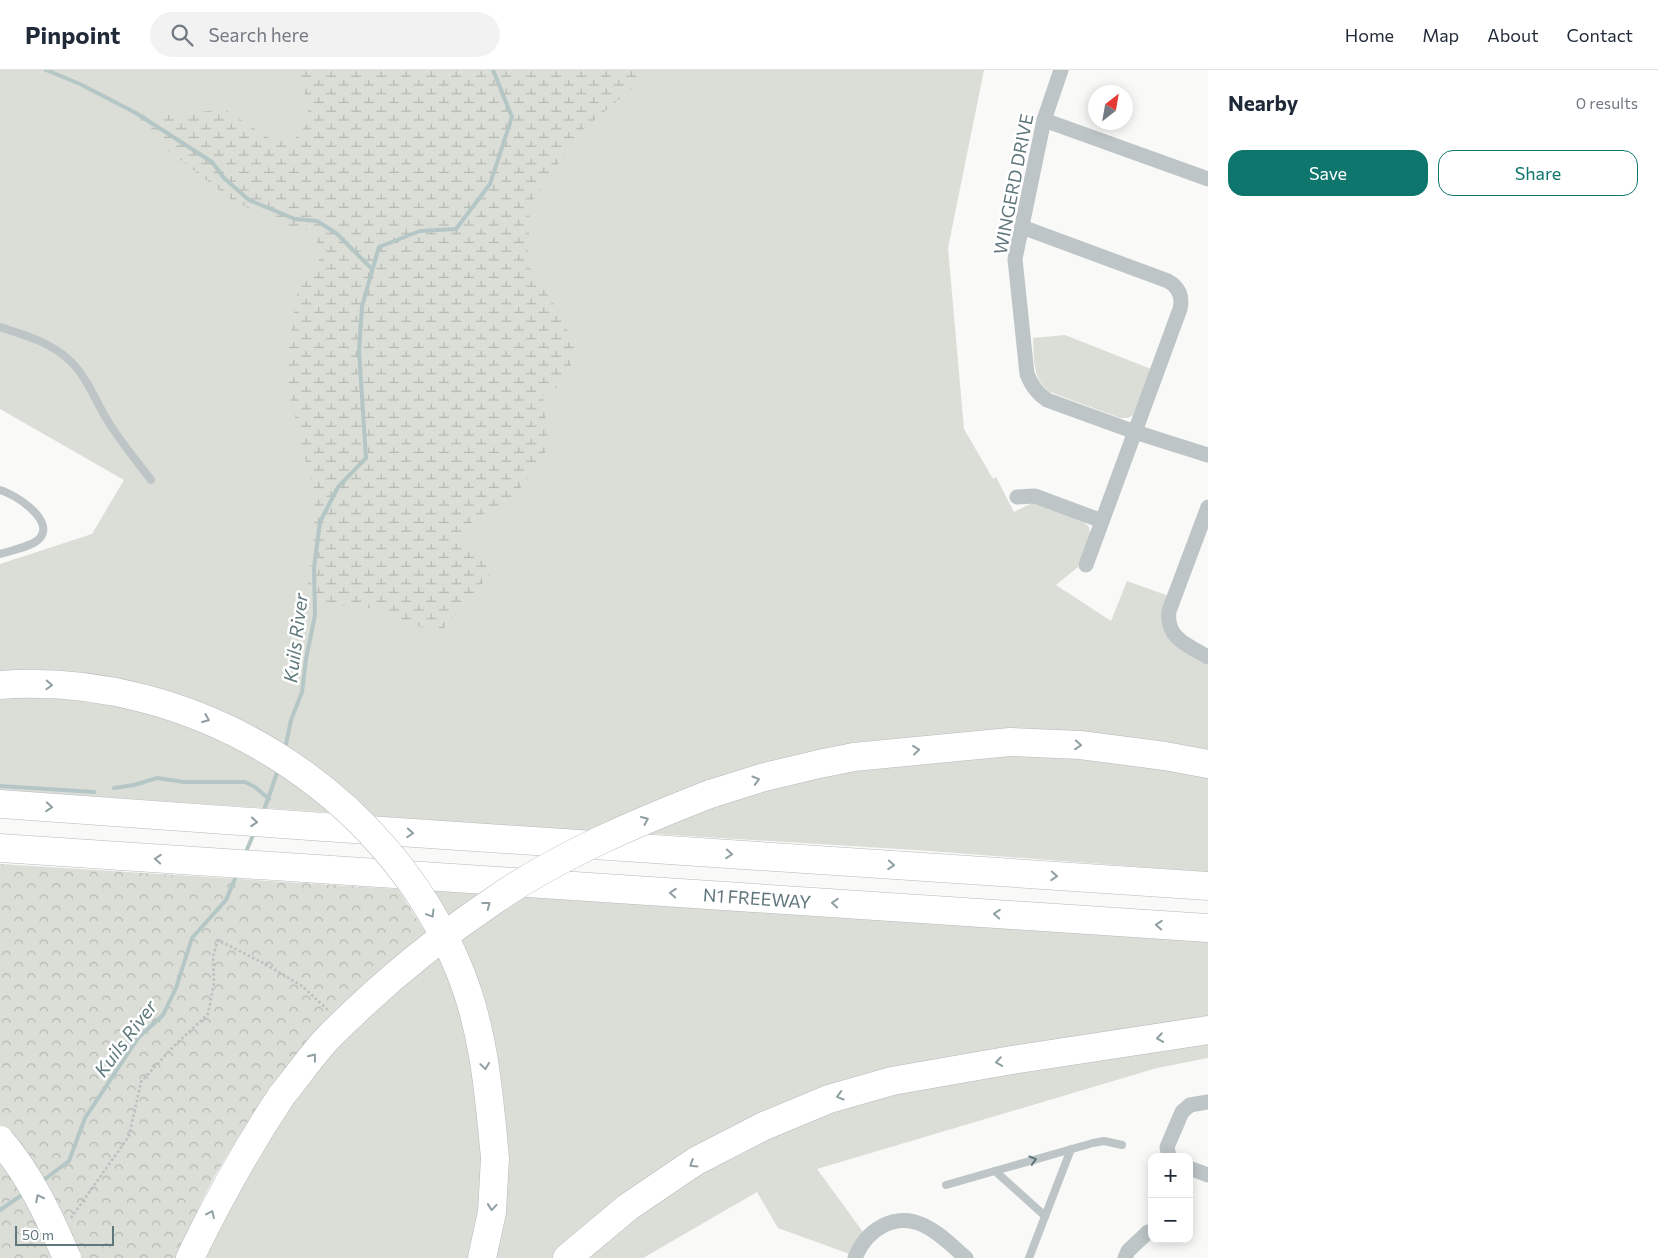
<!DOCTYPE html>
<html lang="en">
<head>
<meta charset="utf-8">
<style>
	:root { --surface:#fff; --page:#f2f2f3; --text:#1f2937; --muted:#747a83; --line:#e0e1e3; --accent:#0f766e }
	body { margin:0; font-family:Commissioner,sans-serif; background:var(--page); color:var(--text) }
	.controls { position:absolute; right:15px; bottom:15px; display:grid; overflow:hidden; border-radius:10px; box-shadow:0 2px 12px #0003 }
	.controls button { width:45px; height:45px; display:grid; place-items:center; padding:0; border:0; border-bottom:1px solid var(--line); background:var(--surface); color:var(--text); font:25px sans-serif }
	.compass { position:absolute; left:1088px; top:15px; width:45px; height:45px; border-radius:50%; background:var(--surface); box-shadow:0 2px 12px #0003; rotate:31deg }
	.scale { position:absolute; left:15px; bottom:12px; width:99px; box-sizing:border-box; padding-left:5px; border:2px solid #5f767c; border-top:0; font-size:14px; line-height:18px; white-space:nowrap; color:#5f767c; -webkit-text-stroke:4px #fff; paint-order:stroke }
	.list { margin:0; padding:0; list-style:none }
	h2 { display:flex; justify-content:space-between; align-items:center; height:65px; margin:0; padding:0 20px; font-size:21px }
	h2 small { font-size:16px; font-weight:400; color:var(--muted) }
	.actions { display:flex; gap:10px; padding:15px 20px }
	.actions a { flex:1; padding:11px 0; border:1px solid var(--accent); border-radius:15px; text-align:center; font-size:18px; color:var(--accent) }
	.actions .main { background:var(--accent); color:#fff }
	.icon { flex:none; width:28px; height:28px; fill:none; stroke:currentColor; stroke-width:2; stroke-linecap:round; stroke-linejoin:round }
	.map { position:relative; flex:none; width:1208px; height:1188px; overflow:hidden }
	header { display:flex; align-items:center; gap:30px; box-sizing:border-box; height:70px; padding:0 25px; background:var(--surface); border-bottom:1px solid var(--line) }
	header strong { font-size:24px }
	nav { display:flex; gap:28px; margin-inline-start:auto; font-size:18px }
	.search { width:350px; height:45px; background:var(--page); display:flex; align-items:center; gap:12px; box-sizing:border-box; padding:0 18px; border-radius:28px; color:var(--muted); font-size:19px }
	main { display:flex }
	aside { flex:1; background:var(--surface) }
	.map>svg:first-child { display:block }
	.grass { fill:#dbded6 }
	.wetland { fill:url(#wetland-marsh) }
	.park { fill:url(#park-crowns) }
	.lines { fill:none; stroke-linecap:round; stroke-linejoin:round }
	.stream { stroke:#b5c6c7; stroke-width:4 }
	.motorway-casing { stroke:#b3babc; stroke-width:29 }
	.path { stroke:#babfc1; stroke-width:2.5; stroke-dasharray:2.5 2.5; stroke-linecap:butt }
	.service { stroke:#bdc5c7; stroke-width:8 }
	.minor { stroke:#bdc5c7; stroke-width:15 }
	.motorway { stroke:#fff; stroke-width:28 }
	.motorway-bridge-casing { stroke:#b3babc; stroke-width:29; stroke-linecap:butt }
	.motorway-bridge { stroke:#fff; stroke-width:28 }
	.oneway { stroke:#8f9fa3 }
	.oneway2 { stroke:#5f767c }
	.labels { text-anchor:middle; dominant-baseline:central; stroke-width:5; stroke-linejoin:round; paint-order:stroke }
	.street-label { font-size:18px; fill:#5f767c; stroke:#fff }
	.water-label { font-size:19px; font-style:italic; fill:#5f7a7c; stroke:#fff }
</style>
</head>
<body>
<header>
<strong>Pinpoint</strong>
<div class="search"><svg class="icon" aria-label="search" viewBox="0 0 24 24"><circle cx="10" cy="10" r="6"/><path d="M15 15l6 6"/></svg>Search here</div>
<nav><a>Home</a><a>Map</a><a>About</a><a>Contact</a></nav>
</header>
<main>
<div class="map">
<svg width="1208" height="1188" viewBox="0 0 1208 1188">
	<defs>
		<pattern id="wetland-marsh" width="20" height="14" patternUnits="userSpaceOnUse" patternTransform="scale(1.25)"><rect width="20" height="14" fill="#dbded6"/><path d="M1 5h8M5 5V1M11 12h8M15 12V8" fill="none" stroke="#b5b9b3"/></pattern>
		<pattern id="park-crowns" width="20" height="18" patternUnits="userSpaceOnUse" patternTransform="scale(1.25)"><rect width="20" height="18" fill="#dbded6"/><path d="M2 6a3 3 0 1 1 6 0M12 15a3 3 0 1 1 6 0" fill="none" stroke="#b5b9b3"/></pattern>
	</defs>
	<rect width="100%" height="100%" fill="#f9f9f7"/>
	<g class="grass">
		<path d="M 0,0 L 984,0 L 948,178 L 964,359 L 993,409 L 996,407 L 1014,442 L 1034,432 L 1084,452 L 1089,457 L 1090,464 L 1078,497 L 1056,515 L 1111,551 L 1127,511 L 1169,526 C 1166,532 1163,538 1162,545 C 1157,571 1190,583 1208,594 L 1208,681 L 1035,661 L 955,663 L 864,673 L 590,761 L 371,746 C 266,643 147,596 0,603 L 0,494 L 92,464 L 124,410 L 0,339 Z"/>
		<path d="M 1065,265 L 1151,299 L 1133,345 L 1128,348 L 1120,348 L 1050,322 C 1032,309 1034,288 1033,268 Z"/>
		<polygon points="33,624 148,638 224,666 338,743 0,720 0,626"/>
		<polygon points="1036,683 1208,702 1208,802 915,780 638,763 676,747 833,701"/>
		<polygon points="431,819 483,822 448,847"/>
		<polygon points="521,824 1208,871 1208,953 822,1025 558,1188 492,1188 507,1079 502,1018 495,973 486,939 458,866"/>
		<polygon points="439,880 469,958 486,1094 472,1188 198,1188 309,1002"/>
		<polygon points="1208,969 1208,988 1157,998 817,1099 866,1166 855,1186 778,1158 757,1122 643,1188 581,1188 684,1108 849,1031"/>
	</g>
	<polygon class="wetland" points="296,0 652,0 639,13 581,61 530,134 528,195 553,233 578,280 562,314 543,326 549,377 515,426 473,450 460,476 479,488 494,500 443,559 420,557 372,538 332,535 307,522 315,445 313,420 291,331 286,296 297,224 322,185 313,161 288,156 235,132 153,69 136,43 178,45 224,39 269,68 295,69 310,50 301,6"/>
	<polygon class="park" points="0,794 398,819 426,863 281,1005 260,1032 216,1104 202,1131 176,1188 0,1188"/>
	<g class="lines">
		<g class="stream">
			<polyline points="46,0 80,14 136,43 212,92 224,108 249,130 295,149 317,151 336,163 372,199"/>
			<polyline points="285,679 291,650 302,622 306,589 315,545 314,498 320,452 338,417 366,388 359,281 362,236 379,177 420,161 456,159 490,114 512,47 493,0"/>
			<polyline points="0,716 94,722"/>
			<polyline points="114,718 134,715 157,708 184,712 245,712 255,717 269,729"/>
			<polyline points="263,743 278,700"/>
			<polyline points="245,784 254,763"/>
			<polyline points="41,1112 69,1091 85,1048 138,968 163,945 176,918 192,868 226,830 237,804"/>
			<polyline points="0,1140 25,1123"/>
		</g>
		<g class="motorway-casing">
			<g id="motorway">
				<polyline points="710,724 761,708 819,694 854,687 1010,672 1080,675 1165,686 1208,694"/>
				<polyline points="0,734 309,756 1208,816"/>
				<polyline points="0,778 1208,858"/>
				<path d="M 190,1188 C 218,1130 246,1079 282,1025"/>
				<polyline points="482,1188 492,1142 495,1088"/>
				<polyline points="567,1188 628,1137 696,1091 764,1056 829,1029 892,1011 1012,990 1208,960"/>
			</g>
		</g>
		<polyline class="path" points="71,1148 129,1066 141,1012 172,978 208,944 214,913 213,886 218,870 267,895 302,916 329,941"/>
		<g class="service">
			<path d="M 0,257 C 24,265 50,272 69,290 C 86,305 94,328 106,348 C 119,370 136,390 151,410"/>
			<path d="M 0,420 C 15,424 55,450 40,468 C 32,477 12,480 0,484"/>
			<polyline points="995,1101 1045,1146"/>
			<polyline points="946,1115 1093,1073 1104,1071 1122,1075"/>
			<polyline points="1029,1188 1071,1079"/>
		</g>
		<g class="minor">
			<path d="M 1061,0 L 1044,50 L 1015,189 L 1027,304 C 1032,316 1037,323 1047,330 L 1135,362 L 1208,385"/>
			<polyline points="1044,50 1208,109"/>
			<path d="M 1022,157 L 1168,211 C 1179,217 1183,227 1180,239 L 1086,495"/>
			<polyline points="1017,427 1035,426 1102,451"/>
			<path d="M 1208,437 L 1169,541 C 1165,568 1189,576 1208,587"/>
			<polyline points="1169,1087 1167,1077 1182,1042 1190,1035 1208,1032"/>
			<polyline points="1189,1098 1208,1105"/>
			<path d="M 855,1188 C 866,1160 894,1142 923,1155 C 939,1162 953,1177 966,1188"/>
			<polyline points="1125,1188 1128,1181 1148,1162"/>
		</g>
		<use href="#motorway" class="motorway"/>
		<g class="motorway-bridge-casing">
			<g id="motorway-bridge">
				<path d="M 0,615 C 193,601 386,720 459,899 C 484,959 489,1024 495,1088"/>
				<path d="M 282,1025 C 297,1007 311,986 327,969 C 378,917 435,870 496,829 C 560,785 638,752 710,724"/>
				<path d="M 0,1070 C 30,1105 49,1146 67,1188"/>
			</g>
		</g>
		<use href="#motorway-bridge" class="motorway-bridge"/>
	</g>
	<defs><path id="oneway-chevron" d="M-2-3.5L2.5 0L-2 3.5" fill="none" stroke-width="1.6" stroke-linecap="round" stroke-linejoin="round" transform="scale(1.25)"/></defs>
	<g class="oneway">
		<use href="#oneway-chevron" transform="translate(49 615) rotate(3)"/>
		<use href="#oneway-chevron" transform="translate(206 649) rotate(23)"/>
		<use href="#oneway-chevron" transform="translate(1078 675) rotate(4)"/>
		<use href="#oneway-chevron" transform="translate(916 680) rotate(-6)"/>
		<use href="#oneway-chevron" transform="translate(756 710) rotate(-16)"/>
		<use href="#oneway-chevron" transform="translate(49 737) rotate(4)"/>
		<use href="#oneway-chevron" transform="translate(645 750) rotate(-24)"/>
		<use href="#oneway-chevron" transform="translate(254 752) rotate(4)"/>
		<use href="#oneway-chevron" transform="translate(410 763) rotate(4)"/>
		<use href="#oneway-chevron" transform="translate(729 784) rotate(4)"/>
		<use href="#oneway-chevron" transform="translate(158 789) rotate(-176)"/>
		<use href="#oneway-chevron" transform="translate(891 795) rotate(4)"/>
		<use href="#oneway-chevron" transform="translate(1054 806) rotate(4)"/>
		<use href="#oneway-chevron" transform="translate(673 823) rotate(-176)"/>
		<use href="#oneway-chevron" transform="translate(835 833) rotate(-176)"/>
		<use href="#oneway-chevron" transform="translate(487 835) rotate(-37)"/>
		<use href="#oneway-chevron" transform="translate(431 844) rotate(59)"/>
		<use href="#oneway-chevron" transform="translate(997 844) rotate(-176)"/>
		<use href="#oneway-chevron" transform="translate(1159 855) rotate(-176)"/>
		<use href="#oneway-chevron" transform="translate(1160 968) rotate(171)"/>
		<use href="#oneway-chevron" transform="translate(313 987) rotate(-52)"/>
		<use href="#oneway-chevron" transform="translate(999 992) rotate(171)"/>
		<use href="#oneway-chevron" transform="translate(485 996) rotate(82)"/>
		<use href="#oneway-chevron" transform="translate(840 1026) rotate(164)"/>
		<use href="#oneway-chevron" transform="translate(693 1094) rotate(148)"/>
		<use href="#oneway-chevron" transform="translate(39 1128) rotate(-117)"/>
		<use href="#oneway-chevron" transform="translate(492 1137) rotate(95)"/>
		<use href="#oneway-chevron" transform="translate(211 1144) rotate(-65)"/>
	</g>
	<use class="oneway2" href="#oneway-chevron" transform="translate(1033 1090) rotate(-16)"/>
	<g class="labels">
		<g class="street-label">
			<text transform="translate(1013 114) rotate(-79)">WINGERD DRIVE</text>
			<text transform="translate(757 828) rotate(4)">N1 FREEWAY</text>
		</g>
		<g class="water-label">
			<text transform="translate(295 568) rotate(-83)">Kuils River</text>
			<text transform="translate(125 968) rotate(-53)">Kuils River</text>
		</g>
	</g>
</svg>
<div class="controls">
<button>+</button>
<button>−</button>
</div>
<svg class="compass" viewBox="-18 -18 36 36"><path d="M0-13l5 13h-10z" fill="#e53935"/><path d="M0 13l5-13h-10z" fill="#747a83"/></svg>
<div class="scale">50 m</div>
</div>
<aside>
<h2>Nearby<small>0 results</small></h2>
<ul class="list">
</ul>
<div class="actions"><a class="main">Save</a><a>Share</a></div>
</aside>
</main>
</body>
</html>
